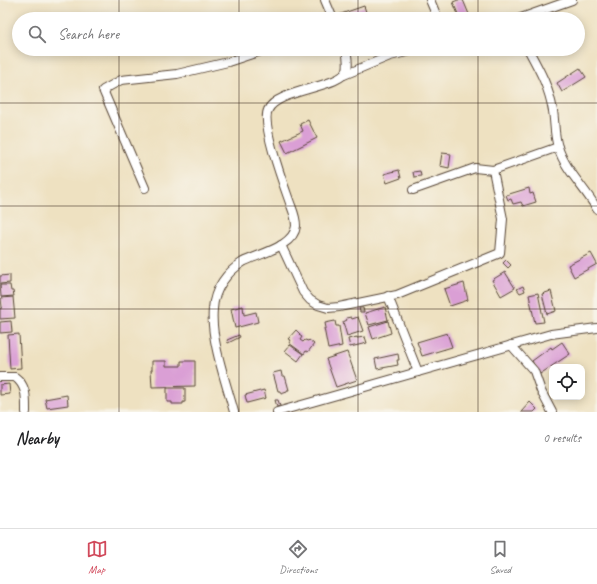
<!DOCTYPE html>
<html lang="en">
<head>
<meta charset="utf-8">
<style>
	:root { --surface:#fff; --page:#f6f6f6; --text:#202124; --muted:#757577; --line:#e0e0e0; --accent:#d1495b }
	body { margin:0; font-family:Caveat,sans-serif; background:var(--page); color:var(--text) }
	.controls { position:absolute; right:12px; bottom:12px; display:grid; overflow:hidden; border-radius:8px; box-shadow:0 2px 10px #0003 }
	.controls button { width:36px; height:36px; display:grid; place-items:center; padding:0; border:0; border-bottom:1px solid var(--line); background:var(--surface); color:var(--text); font:20px sans-serif }
	.list { margin:0; padding:0; list-style:none }
	h2 { display:flex; justify-content:space-between; align-items:center; height:52px; margin:0; padding:0 16px; font-size:17px }
	h2 small { font-size:13px; font-weight:400; color:var(--muted) }
	.icon { flex:none; width:22px; height:22px; fill:none; stroke:currentColor; stroke-width:2; stroke-linecap:round; stroke-linejoin:round }
	.map { position:relative; flex:none; width:597px; height:412px; overflow:hidden }
	.search { position:absolute; background:var(--surface); box-shadow:0 2px 10px #0003; left:12px; right:12px; top:12px; height:44px; display:flex; align-items:center; gap:10px; box-sizing:border-box; padding:0 14px; border-radius:22px; color:var(--muted); font-size:15px }
	.sheet { height:116px; background:var(--surface) }
	nav { display:flex; justify-content:space-around; align-items:center; box-sizing:border-box; height:56px; border-top:1px solid var(--line); background:var(--surface); font-size:11px; color:var(--muted) }
	nav a { display:grid; justify-items:center; gap:2px }
	nav .on { color:var(--accent) }
	.map>svg:first-child { display:block }
	.building { fill:#da9fd5 }
	.lines { fill:none; stroke-linecap:round; stroke-linejoin:round }
	.minor-casing { stroke:#564536; stroke-width:10 }
	.minor { stroke:#fff; stroke-width:8 }
	.grid { fill:none; stroke:#3b2a1e; stroke-width:1; stroke-opacity:0.55 }
</style>
</head>
<body>
<div class="map">
<svg width="597" height="412" viewBox="0 0 597 412">
	<rect width="100%" height="100%" fill="#f7f3e8"/>
	<filter id="ink" filterUnits="userSpaceOnUse"><feTurbulence type="fractalNoise" baseFrequency=".025" numOctaves="2"/><feDisplacementMap in="SourceGraphic" scale="8" xChannelSelector="R" yChannelSelector="G"/><feConvolveMatrix kernelMatrix="1 2 1 2 8 2 1 2 1" color-interpolation-filters="sRGB"/></filter>
	<filter id="wash" filterUnits="userSpaceOnUse"><feTurbulence type="fractalNoise" baseFrequency=".012" numOctaves="4" result="noise"/><feDisplacementMap in="SourceGraphic" scale="16" xChannelSelector="R" yChannelSelector="G"/><feGaussianBlur stdDeviation="0.9" result="paint"/><feColorMatrix in="noise" values="0 0 0 0 0 0 0 0 0 0 0 0 0 0 0 0 0 1.4 0 .05"/><feComposite in="paint" operator="in"/></filter>
	<g filter="url(#wash)">
		<rect width="100%" height="100%" fill="#eee1c1"/>
		<g id="blocks">
			<g class="building">
				<polygon points="458,0 463,0 471,19 460,19 453,2"/>
				<polygon points="364,6 368,18 364,19 340,19 338,15"/>
				<polygon points="580,68 586,77 562,92 557,83"/>
				<polygon points="308,120 317,138 287,153 281,141 303,131 300,124"/>
				<polygon points="442,153 451,154 449,168 440,166"/>
				<polygon points="399,170 401,178 387,183 384,174"/>
				<polygon points="420,171 421,176 414,177 413,172"/>
				<polygon points="529,188 530,194 533,193 536,202 523,206 521,202 513,204 511,199 508,200 506,195"/>
				<polygon points="591,253 597,264 574,277 568,265"/>
				<polygon points="506,260 511,265 508,268 503,263"/>
				<polygon points="505,272 515,288 501,296 492,280"/>
				<polygon points="10,275 10,283 0,284 0,276"/>
				<polygon points="464,283 468,300 450,306 444,289"/>
				<polygon points="0,285 10,285 11,291 13,291 14,296 1,297"/>
				<polygon points="523,286 525,291 520,293 517,289"/>
				<polygon points="551,291 556,311 547,314 542,294"/>
				<polygon points="538,293 544,322 535,323 529,295"/>
				<polygon points="13,297 15,318 0,319 0,308 2,308 1,298"/>
				<polygon points="243,306 244,315 256,312 258,322 235,328 231,309"/>
				<polygon points="385,307 388,320 369,325 365,313"/>
				<polygon points="359,308 363,308 364,312 360,312"/>
				<polygon points="351,317 352,319 358,317 363,331 347,336 343,322 347,320 346,318"/>
				<polygon points="11,321 12,332 0,333 0,322"/>
				<polygon points="335,321 336,326 339,326 342,346 328,349 324,328 326,328 325,323"/>
				<polygon points="388,321 391,333 373,339 369,327"/>
				<polygon points="296,330 300,334 299,335 302,337 300,340 303,342 305,340 308,341 309,340 314,344 308,352 306,351 304,354 289,343 291,340 288,339"/>
				<polygon points="447,333 452,347 422,356 417,342"/>
				<polygon points="19,334 21,368 10,369 8,335"/>
				<polygon points="239,335 240,337 228,343 227,340"/>
				<polygon points="357,337 357,338 365,337 367,343 350,347 348,339"/>
				<polygon points="562,342 570,354 540,374 532,361 551,347 552,349"/>
				<polygon points="290,345 303,354 298,361 285,351"/>
				<polygon points="347,352 357,380 336,387 326,359"/>
				<polygon points="398,354 399,360 397,360 398,365 377,369 375,359"/>
				<polygon points="152,361 166,361 166,366 181,366 181,361 195,361 195,386 152,387 151,370 152,370"/>
				<polygon points="281,371 282,376 285,376 289,390 287,390 287,392 281,394 280,391 278,391 273,373"/>
				<polygon points="9,384 10,394 0,395 0,385"/>
				<polygon points="167,388 185,388 185,402 183,402 183,404 172,404 172,402 167,402"/>
				<polygon points="264,390 266,398 247,403 245,395"/>
				<polygon points="67,395 68,405 47,408 45,399"/>
				<polygon points="275,400 278,400 280,406 277,407"/>
				<polygon points="530,402 537,409 534,412 521,412"/>
			</g>
		</g>
	</g>
	<g filter="url(#ink)">
		<use href="#blocks" fill-opacity="0" stroke="#564536" stroke-width="1"/>
		<g class="lines">
			<g class="minor-casing">
				<g id="minor">
					<polyline points="325,0 333,19"/>
					<polyline points="430,0 438,19"/>
					<polyline points="518,19 572,0"/>
					<path d="M 528,49 C 540,71 549,87 553,111 C 555,123 554,135 558,147 C 565,170 585,188 597,209"/>
					<polyline points="344,75 390,56 419,49"/>
					<polyline points="145,188 103,90 121,80 177,74 228,62 267,49"/>
					<polyline points="413,190 475,168 493,170 558,147"/>
					<polyline points="281,245 303,292 310,300 318,305 328,308 339,307 397,295 500,253 503,219 493,170"/>
					<polyline points="388,296 418,372"/>
					<polyline points="511,345 534,371 541,391 552,412"/>
					<path d="M 0,377 L 15,377 C 27,386 26,398 26,412"/>
					<path d="M 234,412 C 226,382 210,339 213,309 C 214,289 227,272 243,262 C 258,254 294,247 296,226 C 296,217 293,211 290,203 C 284,186 261,124 268,110 C 277,89 341,88 347,70 C 349,63 347,56 346,49"/>
					<polyline points="277,412 551,334 597,328"/>
				</g>
			</g>
			<use href="#minor" class="minor"/>
		</g>
	</g>
	<path class="grid" d="M 119,0 L 119,19M 239,0 L 239,19M 358,0 L 358,19M 478,0 L 478,19M 119,49 L 119,412M 239,49 L 239,412M 358,49 L 358,412M 478,49 L 478,412M 0,103 L 597,103M 0,206 L 597,206M 0,309 L 597,309"/>
</svg>
<div class="controls">
<button><svg class="icon" aria-label="locate" viewBox="0 0 24 24"><circle cx="12" cy="12" r="6"/><path d="M12 2v4M12 18v4M2 12h4M18 12h4"/></svg></button>
</div>
<div class="search"><svg class="icon" aria-label="search" viewBox="0 0 24 24"><circle cx="10" cy="10" r="6"/><path d="M15 15l6 6"/></svg>Search here</div>
</div>
<section class="sheet">
<h2>Nearby<small>0 results</small></h2>
<ul class="list">
</ul>
</section>
<nav>
<a class="on"><svg class="icon" aria-label="map" viewBox="0 0 24 24"><path d="M3 6l6-2 6 2 6-2v14l-6 2-6-2-6 2zM9 4v14M15 6v14"/></svg>Map</a>
<a><svg class="icon" aria-label="directions" viewBox="0 0 24 24"><path d="M12 3l9 9-9 9-9-9zM9 14v-3h6M13 9l2 2-2 2"/></svg>Directions</a>
<a><svg class="icon" aria-label="saved" viewBox="0 0 24 24"><path d="M7 4h10v16l-5-4-5 4z"/></svg>Saved</a>
</nav>
</body>
</html>
